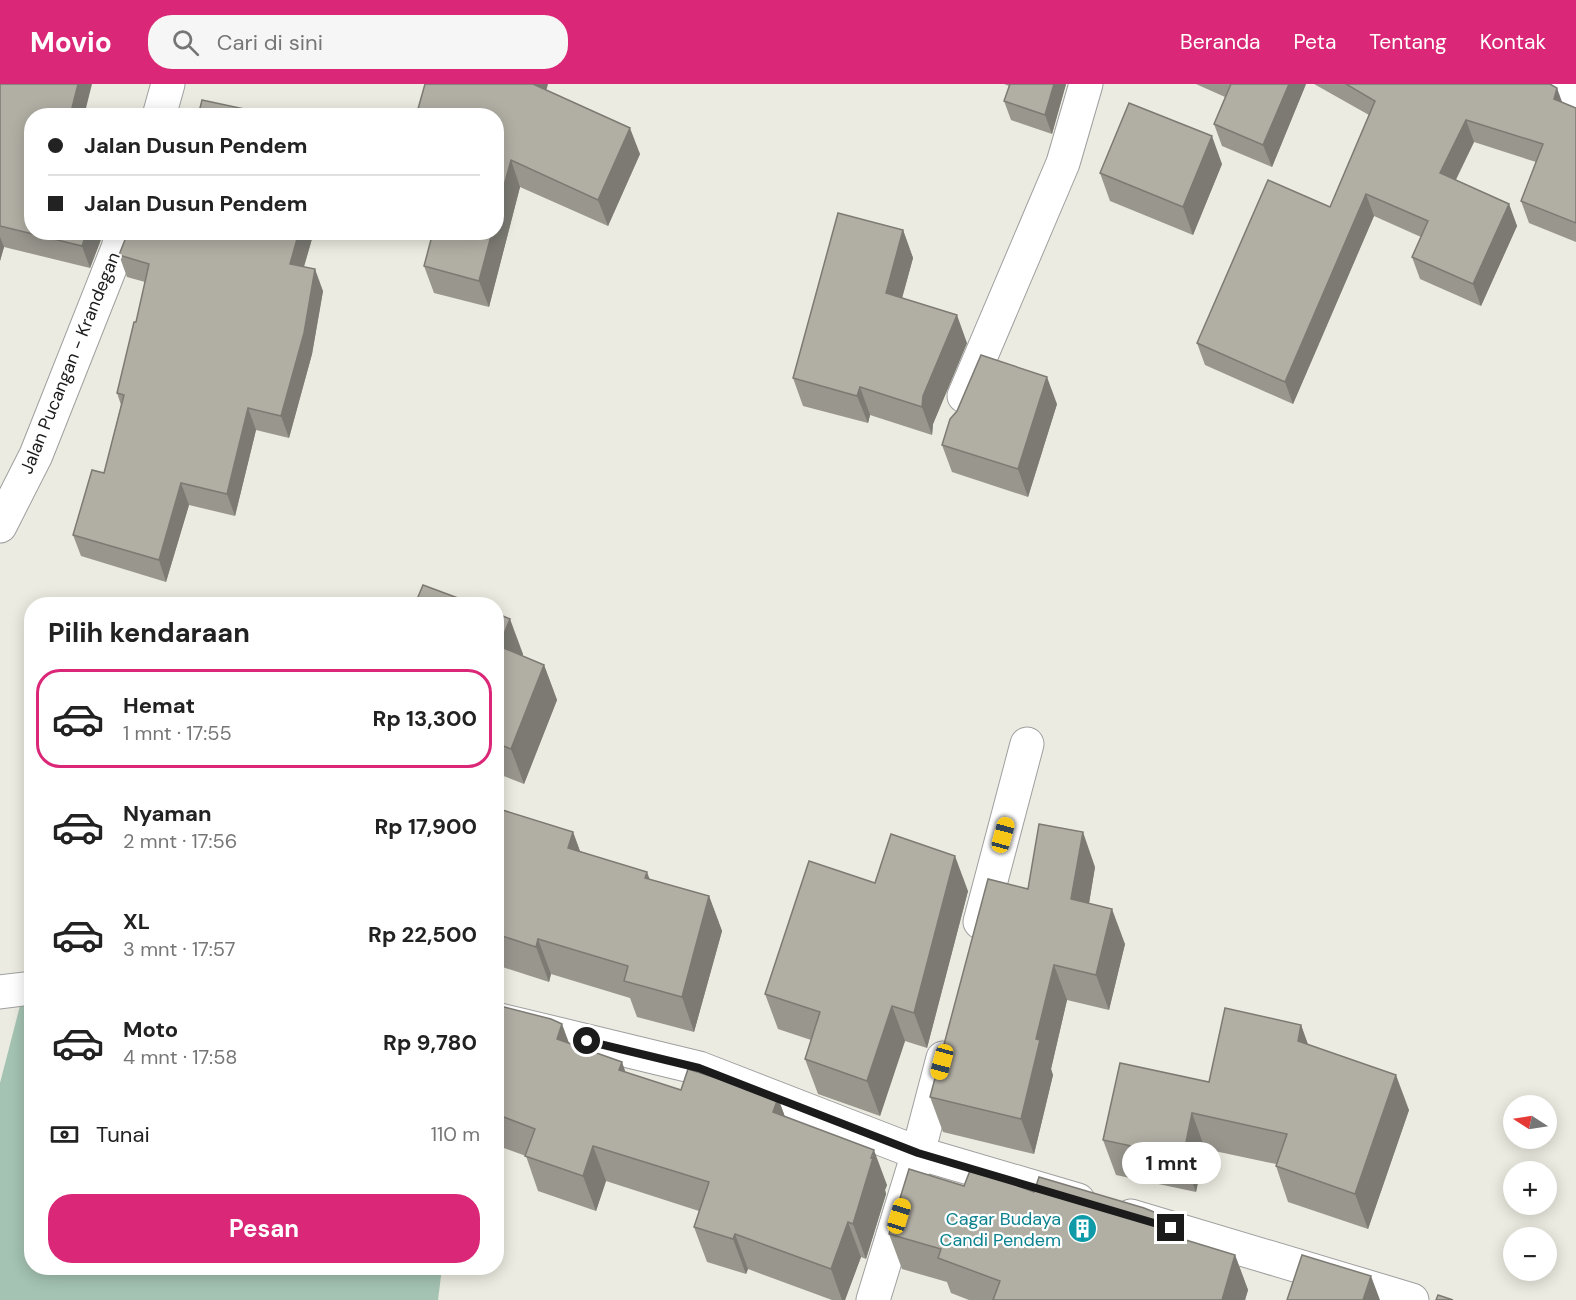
<!DOCTYPE html>
<html lang="id">
<head>
<meta charset="utf-8">
<style>
  body { margin:0; font-family:"DM Sans",sans-serif; background:#f6f6f6; color:#222; height:100vh; display:flex; flex-direction:column; font-size:22px; white-space:nowrap }
  * { box-sizing:border-box; margin:0 }
  p { font-size:20px; color:#767676 }
  .icon { flex:none; width:33px; height:33px; fill:none; stroke:currentColor; stroke-width:2; stroke-linecap:round; stroke-linejoin:round }
  .map { position:relative; flex:1; overflow:hidden }
  .sheet { position:absolute; left:24px; top:513px; width:480px; height:678px; display:flex; flex-direction:column; background:#fff; border-radius:24px; box-shadow:0 3px 15px #0003 }
  .sheet>* { flex:none }
  .guide { position:absolute; left:24px; top:24px; width:480px; height:132px; border-radius:24px; box-shadow:0 3px 15px #0003; display:grid; align-content:center; height:132px; padding:0 24px; background:#fff }
  .needle { width:39px; rotate:282deg }
  .fabs { position:absolute; left:1503px; top:1011px; display:grid; gap:12px }
  .fabs a { display:grid; place-items:center; width:54px; height:54px; border-radius:50%; background:#fff; box-shadow:0 3px 15px #0003; font-size:30px }
  .end { position:absolute; width:27px; height:27px; margin:-14px; border:8px solid #1b1b1b; background:#fff; box-shadow:0 0 0 3px #fff }
  .from { border-radius:50% }
  .bubble { position:absolute; height:42px; border-radius:21px; background:#fff; box-shadow:0 3px 15px #0003; font-size:20px; font-weight:700; line-height:42px; text-align:center }
  .car { position:absolute; width:18px; height:36px; margin:-18px -9px; border-radius:8px; box-shadow:0 0 4px 2px #0007; background:linear-gradient(#f5c518 24%,#345 0 40%,#f5c518 0 76%,#345 0 86%,#f5c518 0) }
  .guide b { display:flex; align-items:center; gap:21px; height:57px; font-size:22px }
  .guide b+b { border-top:2px solid #e0e0e0 }
  .guide i { width:15px; height:15px; background:#222 }
  ul { padding:0; list-style:none }
  li { display:flex; align-items:center; gap:18px; height:99px; margin:0 12px 9px; padding:0 12px; border:3px solid transparent; border-radius:24px }
  li div { flex:1 }
  li b { display:block; font-size:22px }
  li em { font-style:normal; font-weight:700 }
  li.on { border-color:#db2777 }
  li>.icon { width:54px; height:54px; stroke-width:1.5 }
  h2 { padding:0 24px; font-size:27px; line-height:72px }
  .pay { display:flex; align-items:center; gap:15px; height:66px; padding:0 24px; font-size:22px }
  .pay p { margin-inline-start:auto }
  .primary-button { display:flex; gap:12px; margin-top:auto; padding:12px 24px }
  .primary-button a { flex:1; height:69px; border-radius:24px; background:#db2777; color:#fff; font-size:24px; font-weight:700; line-height:69px; text-align:center }
  header { display:flex; align-items:center; gap:36px; box-sizing:border-box; height:84px; padding:0 30px; background:#db2777; color:#fff }
  header strong { font-size:28px }
  nav { display:flex; gap:33px; margin-inline-start:auto; font-size:21px }
  .search { width:420px; height:54px; background:#f6f6f6; display:flex; align-items:center; gap:15px; box-sizing:border-box; padding:0 21px; border-radius:24px; color:#767676; font-size:22px }
  .map>svg:first-child { display:block }
</style>
</head>
<body>
<header>
<strong>Movio</strong>
<div class="search"><svg class="icon" aria-label="search" viewBox="0 0 24 24"><circle cx="10" cy="10" r="6"/><path d="M15 15l6 6"/></svg>Cari di sini</div>
<nav><a>Beranda</a><a>Peta</a><a>Tentang</a><a>Kontak</a></nav>
</header>
<div class="map">
<svg width="1576" height="1216" viewBox="0 0 1576 1216">
  <rect width="100%" height="100%" fill="#ecebe1"/>
  <!-- cemetery -->
  <path fill="#a4c3b2" d="M22,914h10v270h410l-4,32h-438v-217z"/>
  <g fill="none" stroke-linecap="round" stroke-linejoin="round">
    <defs>
      <g id="minor">
        <path d="M1558,0l18,11"/>
        <path d="M159,32l9,-32"/>
        <path d="M964,312l99,-233 23,-79"/>
        <path d="M0,442l36,-71 82,-207 4,-16"/>
        <path d="M980,838l47,-178"/>
        <path d="M0,908l32,-4"/>
        <path d="M496,935l203,49 219,85 160,47"/>
        <path d="M1131,1132l281,84"/>
        <path d="M873,1216l45,-147 25,-95"/>
      </g>
    </defs>
    <!-- minor casing -->
    <use href="#minor" stroke="#9f9f9f" stroke-width="35"/>
    <!-- minor -->
    <use href="#minor" stroke="#fff" stroke-width="33"/>
  </g>
  <!-- wall -->
  <g fill="#98968d">
    <path d="M0,0l32,148h71l-3,10 -10,26 -86,-21 -4,14z"/>
    <path d="M425,0l121,6 94,64 -32,72 -88,-39 -31,120 -55,-14 -10,-27 72,-34z"/>
    <path d="M1004,0h62l-14,50 -41,-14 -7,-19 5,-15z"/>
    <path d="M1196,0h110l-34,83 -50,-21 -8,-22 11,-27z"/>
    <path d="M1314,0h236l12,18 14,6v134l-47,-19 -8,-22 15,-39 -62,-20 -18,38 53,24 8,22 -36,80 -61,-27 -8,-22 9,-20 -47,-21 -81,188 -88,-39 -8,-22 133,-136 39,-92z"/>
    <path d="M1222,80l-29,71 -83,-34 -10,-28z"/>
    <path d="M903,146l10,28 -11,40 65,45 -34,81 -1,11 -62,-20 -2,8 -65,-17 -10,-28z"/>
    <path d="M314,148l-10,35 19,24 -11,63 -23,84 -33,-8 -21,86 -46,-11 -23,77 -85,-26 -8,-21 31,-62 17,-68 -4,-12 19,-71 9,-40 -18,-5 -8,-22z"/>
    <path d="M1057,320l-29,93 -76,-25 -10,-27z"/>
    <path d="M496,529l27,41 -1,2 22,9 13,35 -33,84 -28,-11z"/>
    <path d="M496,724l77,24 7,19 70,29 59,16 13,35 -28,101 -57,-15 -7,-19 -79,-24 -2,8 -53,-17z"/>
    <path d="M1095,783l-6,36 36,41 -16,66 -42,-10 -16,69 2,6 -19,79 -91,-22 -13,-35 98,-208z"/>
    <path d="M875,799l93,8 -41,157 -22,-7 -25,75 -62,-22 -13,-35 6,-19 -33,-11 -13,-35z"/>
    <path d="M496,921l74,39 52,18 3,10 56,18 97,8 7,19 102,68 -2,5 1,4 -20,65 -5,-2 -16,43h-13l-84,-31 -2,5 -39,-12 -13,-35 5,-16 -93,-30 -10,30 -58,-20 -12,-35 -30,-11z"/>
    <path d="M1301,941l7,20 101,65 -41,119 -80,-27 -12,-36v-2l-71,-15 -9,43 -80,-17 -13,-35 106,-58z"/>
    <path d="M964,1102l70,6 135,26 7,19 59,18 13,35 -3,10h-276l-18,-7 -4,-11 -45,-13 -13,-35z"/>
  </g>
  <!-- shaded-wall -->
  <g fill="#7c7a73">
    <path d="M78,0h14l-8,32h-14z"/>
    <path d="M531,0h17l-7,26z"/>
    <path d="M1054,0h12l-14,50 -7,-19z"/>
    <path d="M1289,0h17l-34,83 -9,-22z"/>
    <path d="M1557,4l8,22 -11,-11z"/>
    <path d="M1466,36l8,22 -26,53 -8,-22z"/>
    <path d="M630,44l10,26 -32,72 -10,-26z"/>
    <path d="M1212,52l10,28 -29,71 -10,-28z"/>
    <path d="M511,76l9,27 -31,120 -10,-26 13,-49h4v-17z"/>
    <path d="M1366,110l8,22 -81,188 -8,-22z"/>
    <path d="M1509,120l8,22 -36,80 -8,-22z"/>
    <path d="M903,146l10,28 -17,62 -10,-27z"/>
    <path d="M87,148h16l-3,10 -10,26 -8,-22z"/>
    <path d="M299,148h15l-16,54 -8,-22z"/>
    <path d="M0,153l4,10 -4,14z"/>
    <path d="M315,185l8,22 -11,63 -23,84 -8,-22z"/>
    <path d="M957,231l10,28 -34,81 -1,11 -10,-28 1,-11z"/>
    <path d="M1047,293l10,27 -29,93 -10,-28z"/>
    <path d="M860,303l10,28 -2,8 -11,-27z"/>
    <path d="M248,324l8,22 -21,86 -8,-22z"/>
    <path d="M181,399l8,22 -23,77 -7,-22z"/>
    <path d="M510,535l13,35 -11,27 -13,-35z"/>
    <path d="M544,581l13,35 -33,84 -13,-35z"/>
    <path d="M573,748l13,36 -18,-20z"/>
    <path d="M1083,748l12,35 -11,67 -13,-35z"/>
    <path d="M955,772l13,35 -41,157 -13,-35z"/>
    <path d="M647,788l13,35 -15,-29z"/>
    <path d="M709,812l13,35 -28,101 -12,-35z"/>
    <path d="M1112,825l13,35 -16,66 -13,-35z"/>
    <path d="M538,855l13,35 -2,8 -13,-35z"/>
    <path d="M1054,881l13,35 -16,69 2,6 -19,79 -13,-35 15,-80z"/>
    <path d="M892,922l13,35 -25,75 -13,-35z"/>
    <path d="M562,940l13,35 -18,-20z"/>
    <path d="M1301,941l13,36 -16,-20z"/>
    <path d="M622,978l12,35 -15,-27z"/>
    <path d="M1396,991l13,35 -41,119 -13,-35z"/>
    <path d="M778,1014l13,35 -18,-21z"/>
    <path d="M1192,1029l13,36 -9,43 -13,-35z"/>
    <path d="M593,1062l13,35 -10,30 -13,-35z"/>
    <path d="M874,1066l13,35 -2,5 1,4 -20,65 -13,-35z"/>
    <path d="M1169,1134l13,35 -19,-20z"/>
    <path d="M848,1138l13,35 -16,43h-3l-11,-31z"/>
    <path d="M735,1150l13,35 -2,5 -13,-35z"/>
    <path d="M1235,1171l13,35 -3,10h-23z"/>
    <path d="M1371,1192l9,24h-17z"/>
  </g>
  <!-- building -->
  <g fill="#b1aea4" stroke="#7c7a73" stroke-width="1.5">
    <path d="M0,0h78l-8,32h-38v116h55l-5,14 -82,-20z"/>
    <path d="M425,0h108l97,44 -32,72 -87,-40 -15,55v-99h-80z"/>
    <path d="M1010,0h44l-9,31 -41,-14z"/>
    <path d="M1231,0h58l-26,61 -49,-21z"/>
    <path d="M1346,0h204l7,4 -3,11 22,9v115l-55,-22 22,-57 -77,-24 -26,53 69,31 -36,80 -61,-27 16,-36 -62,-27 -81,188 -88,-39 71,-163 62,27 45,-106z"/>
    <path d="M202,16l75,16h-79z"/>
    <path d="M1129,19l83,33 -29,71 -83,-34z"/>
    <path d="M838,129l65,17 -17,63 71,22 -34,81 -1,11 -62,-20 -3,9 -64,-18z"/>
    <path d="M128,148h171l-9,32 25,5 -11,64 -23,83 -33,-8 -21,86 -46,-11 -22,77 -86,-25 19,-65 12,3 20,-78 -7,-2 17,-71h2l13,-58 -30,-9z"/>
    <path d="M433,148h59l-13,49 -55,-15z"/>
    <path d="M981,271l66,22 -29,92 -76,-24 8,-26 7,-8z"/>
    <path d="M423,501l51,19h-59z"/>
    <path d="M496,529l14,6 -11,27 45,19 -33,84 -15,-6z"/>
    <path d="M496,724l77,24 -5,16 79,24 -2,6 64,18 -27,101 -58,-16 4,-15 -90,-27 -2,8 -40,-13z"/>
    <path d="M1039,740l44,8 -12,67 41,10 -16,66 -42,-10 -18,74 4,1 -19,79 -91,-22 58,-218 40,10z"/>
    <path d="M891,750l64,22 -41,157 -22,-7 -25,75 -62,-22 15,-47 -55,-18 44,-133 66,22z"/>
    <path d="M496,921l55,14 11,5 -5,15 65,23 -3,8 62,20 7,-21 90,29 -5,14 101,38 -3,8h2l-20,66 -5,-2 -17,47 -96,-35 -2,5 -39,-12 15,-45 -116,-36 -10,30 -58,-20 10,-27 -39,-15z"/>
    <path d="M1225,924l76,17 -3,16 98,34 -41,119 -79,-28 11,-32 -95,-21 -9,44 -80,-17 17,-77 89,19z"/>
    <path d="M971,1084l63,24 5,-15 105,31 25,10 -6,15 72,22 -13,45h-229l7,-19 -62,-23 3,-9 -52,-15 20,-65 55,17z"/>
    <path d="M1302,1171l69,21 -8,24h-76z"/>
    <path d="M1438,1211l15,5h-17z"/>
  </g>
  <g fill="none" stroke-linecap="round" stroke-linejoin="round">
    <!-- route -->
    <path stroke="#1b1b1b" stroke-width="8" d="M587,957l112,27 219,85 253,75"/>
  </g>
  <!-- icons -->
  <defs>
    <symbol id="building-disc" viewBox="-11 -11 22 22"><circle r="9.5" fill="#0f9aa8" stroke="#fff"/><path d="M-4-6H4V6H1V3H-1V6H-4ZM-2.5-4.3h1.7v1.8h-1.7ZM.8-4.3h1.7v1.8H.8ZM-2.5-1h1.7V.8h-1.7ZM.8-1h1.7V.8H.8Z" fill="#fff"/></symbol>
  </defs>
  <g fill-rule="evenodd">
    <use href="#building-disc" x="1066" y="1128" width="33" height="33"/>
  </g>
  <g text-anchor="middle" dominant-baseline="central" stroke-width="4.5" stroke-linejoin="round" paint-order="stroke">
    <!-- street labels -->
    <g font-size="18" fill="#1b1b1b" stroke="#fff">
      <text transform="translate(70 279) rotate(-68)">Jalan Pucangan - Krandegan</text>
    </g>
    <!-- culture labels -->
    <g font-size="18" fill="#0d838f" stroke="#fff" text-anchor="end">
      <text x="1061" y="1135">Cagar Budaya<tspan x="1061" dy="21">Candi Pendem</tspan></text>
    </g>
  </g>
</svg>
<div class="fabs">
<a><svg class="needle" viewBox="-14 -14 28 28"><path d="M0-13l5 13h-10z" fill="#e53935"/><path d="M0 13l5-13h-10z" fill="#767676"/></svg></a>
<a>+</a>
<a>−</a>
</div>
<i class="end from" style="left:587px;top:957px"></i>
<i class="end" style="left:1171px;top:1144px"></i>
<div class="bubble" style="left:1122px;top:1058px;width:99px">1 mnt</div>
<i class="car" style="left:1003px;top:751px;rotate:15deg"></i>
<i class="car" style="left:942px;top:978px;rotate:195deg"></i>
<i class="car" style="left:899px;top:1132px;rotate:17deg"></i>
<div class="guide">
<b><i class="from"></i>Jalan Dusun Pendem</b>
<b><i></i>Jalan Dusun Pendem</b>
</div>
<section class="sheet">
<h2>Pilih kendaraan</h2>
<ul>
<li class="on"><svg class="icon" aria-label="car" viewBox="0 0 24 24"><path d="M5 17H2v-5l4-1 3-4h7l3 4 3 1v5h-3M9 17h6M6 11h13"/><circle cx="7" cy="17" r="2"/><circle cx="17" cy="17" r="2"/></svg><div><b>Hemat</b><p>1 mnt · 17:55</p></div><em>Rp 13,300</em></li>
<li><svg class="icon" aria-label="car" viewBox="0 0 24 24"><path d="M5 17H2v-5l4-1 3-4h7l3 4 3 1v5h-3M9 17h6M6 11h13"/><circle cx="7" cy="17" r="2"/><circle cx="17" cy="17" r="2"/></svg><div><b>Nyaman</b><p>2 mnt · 17:56</p></div><em>Rp 17,900</em></li>
<li><svg class="icon" aria-label="car" viewBox="0 0 24 24"><path d="M5 17H2v-5l4-1 3-4h7l3 4 3 1v5h-3M9 17h6M6 11h13"/><circle cx="7" cy="17" r="2"/><circle cx="17" cy="17" r="2"/></svg><div><b>XL</b><p>3 mnt · 17:57</p></div><em>Rp 22,500</em></li>
<li><svg class="icon" aria-label="car" viewBox="0 0 24 24"><path d="M5 17H2v-5l4-1 3-4h7l3 4 3 1v5h-3M9 17h6M6 11h13"/><circle cx="7" cy="17" r="2"/><circle cx="17" cy="17" r="2"/></svg><div><b>Moto</b><p>4 mnt · 17:58</p></div><em>Rp 9,780</em></li>
</ul>
<div class="pay"><svg class="icon" aria-label="cash" viewBox="0 0 24 24"><path d="M3 7h18v10H3z"/><circle cx="12" cy="12" r="2"/></svg>Tunai<p>110 m</p></div>
<div class="primary-button"><a>Pesan</a></div>
</section>
</div>
</body>
</html>
